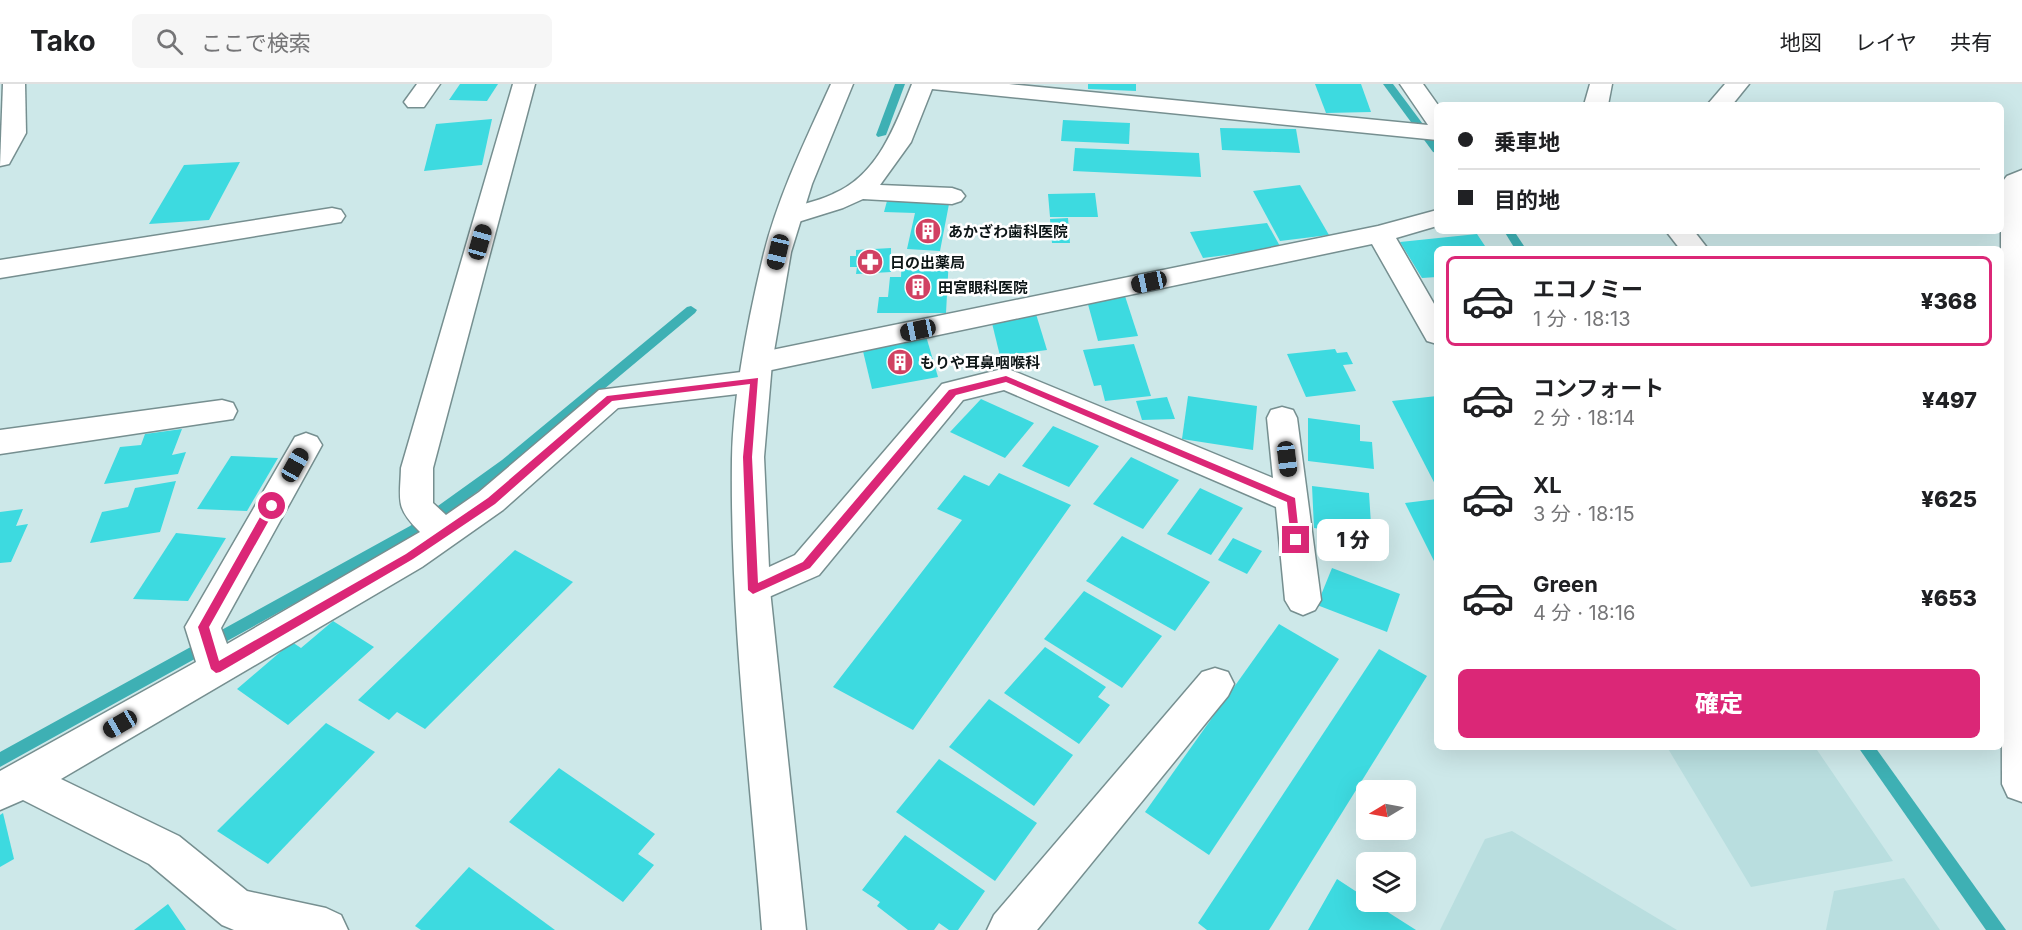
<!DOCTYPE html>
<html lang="ja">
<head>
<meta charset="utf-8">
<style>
  body { margin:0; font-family:Inter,"Noto Sans JP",sans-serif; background:#f6f6f6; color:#202124; height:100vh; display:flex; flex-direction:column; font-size:22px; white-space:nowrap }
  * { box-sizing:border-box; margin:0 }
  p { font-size:20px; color:#757577 }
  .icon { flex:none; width:33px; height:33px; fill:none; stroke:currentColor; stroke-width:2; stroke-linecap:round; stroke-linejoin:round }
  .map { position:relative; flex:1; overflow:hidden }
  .sheet { position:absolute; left:1434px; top:162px; width:570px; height:504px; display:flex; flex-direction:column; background:#fff; border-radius:9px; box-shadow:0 6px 24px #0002 }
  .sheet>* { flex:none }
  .banner { position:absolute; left:1434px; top:18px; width:570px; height:132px; border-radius:9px; box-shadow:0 6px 24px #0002; display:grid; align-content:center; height:132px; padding:0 24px; background:#fff }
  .needle { width:39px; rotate:260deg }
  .buttons { position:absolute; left:1356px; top:696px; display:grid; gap:12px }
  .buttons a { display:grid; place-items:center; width:60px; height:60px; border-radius:9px; background:#fff; box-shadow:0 6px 24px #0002; font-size:30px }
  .end { position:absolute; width:27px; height:27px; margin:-14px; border:8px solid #db2777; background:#fff; box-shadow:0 0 0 3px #fff }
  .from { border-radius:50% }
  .bubble { position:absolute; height:42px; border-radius:9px; background:#fff; box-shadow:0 6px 24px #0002; font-size:20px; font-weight:800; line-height:42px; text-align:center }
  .car { position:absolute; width:18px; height:36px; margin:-18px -9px; border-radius:8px; box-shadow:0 0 4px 2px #0007; background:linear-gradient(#222 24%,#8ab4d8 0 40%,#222 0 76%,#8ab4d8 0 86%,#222 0) }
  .banner b { display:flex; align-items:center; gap:21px; height:57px; font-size:22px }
  .banner b+b { border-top:2px solid #e0e0e0 }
  .banner i { width:15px; height:15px; background:#202124 }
  ul { padding:10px 0 0; list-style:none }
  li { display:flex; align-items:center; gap:18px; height:90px; margin:0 12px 9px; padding:0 12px; border:3px solid transparent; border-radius:9px }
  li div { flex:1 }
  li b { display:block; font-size:22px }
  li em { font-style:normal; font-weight:800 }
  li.selected { border-color:#db2777 }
  li>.icon { width:54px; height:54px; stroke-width:1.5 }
  .button { display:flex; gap:12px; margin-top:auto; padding:12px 24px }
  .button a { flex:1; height:69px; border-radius:9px; background:#db2777; color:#fff; font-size:24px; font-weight:800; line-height:69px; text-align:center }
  header { display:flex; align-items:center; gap:36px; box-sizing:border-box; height:84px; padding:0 30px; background:#fff; border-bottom:2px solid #e0e0e0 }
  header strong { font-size:28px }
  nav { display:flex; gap:33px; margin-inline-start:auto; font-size:21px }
  .search { width:420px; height:54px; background:#f6f6f6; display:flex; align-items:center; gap:15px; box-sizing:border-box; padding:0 21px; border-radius:9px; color:#757577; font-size:22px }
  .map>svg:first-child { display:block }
</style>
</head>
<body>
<header>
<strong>Tako</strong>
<div class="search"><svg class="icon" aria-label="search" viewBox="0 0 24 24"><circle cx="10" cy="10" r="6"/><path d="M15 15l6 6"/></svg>ここで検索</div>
<nav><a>地図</a><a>レイヤ</a><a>共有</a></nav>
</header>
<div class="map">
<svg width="2022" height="846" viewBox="0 0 2022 846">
  <rect width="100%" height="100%" fill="#cde8e9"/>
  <!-- built -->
  <g fill="#b9dedf">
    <path d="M1667,663h148l78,114 -142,26z"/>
    <path d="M1512,747l165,99h-237l45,-91z"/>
    <path d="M1904,794l36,52h-114l8,-39z"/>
  </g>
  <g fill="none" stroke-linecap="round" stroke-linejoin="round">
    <!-- stream -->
    <g fill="#3eb0b4" fill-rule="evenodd">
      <path d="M895,0h10l-19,51 -8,2 -2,-2z"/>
      <path d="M1383,0h10l44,59v10l-4,-1z"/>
      <path d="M1504,147h10l12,18h-11z"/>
      <path d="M691,222l6,4 -2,3 -183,153 -92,68 -420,233v-15l410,-226 92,-66 185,-153z"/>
      <path d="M1858,663h17l131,183h-20z"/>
    </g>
  </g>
  <!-- building -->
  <g fill="#3ddae0">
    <path d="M460,0h38l-11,17 -38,-1z"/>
    <path d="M1088,0h48v7l-48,-2z"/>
    <path d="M1315,0h46l10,28 -45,1z"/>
    <path d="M492,35l-10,46 -58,6 12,-47z"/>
    <path d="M1063,36l67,3 -1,21 -68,-3z"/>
    <path d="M1220,44l76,1 4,24 -78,-3z"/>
    <path d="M1075,64l124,5 2,24 -128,-6z"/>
    <path d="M240,78l-31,58 -60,4 35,-59z"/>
    <path d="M1300,101l29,50 -49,6 -27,-50z"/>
    <path d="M1095,109l3,24h-48l-2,-23z"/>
    <path d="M887,117l62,3 -9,47 -33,-2 8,-36 -31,-1z"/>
    <path d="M1068,134l2,25h-18l-2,-24z"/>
    <path d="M1267,139l14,25 -78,10 -13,-26z"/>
    <path d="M1477,150l10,15h-50v28l-15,1 -22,-36z"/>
    <path d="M891,164v24l-35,2 1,-7h-7v-11h6v-6z"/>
    <path d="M949,173l-3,56h-69l2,-16h9l2,-20h11l1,-19z"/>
    <path d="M1124,209l14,43 -40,5 -12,-44z"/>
    <path d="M1036,230l11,36 -47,6 -9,-37z"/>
    <path d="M926,252l12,41 -66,12 -10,-42z"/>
    <path d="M1134,260l17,52 -46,5 -4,-16 -7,1 -11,-36z"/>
    <path d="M1335,265l2,4 10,-1 6,12 -10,1 13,26 -50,6 -19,-43z"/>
    <path d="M1188,312l69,10 -4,44 -71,-11z"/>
    <path d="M1437,312v92l-45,-87z"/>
    <path d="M1167,313l8,22 -33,1 -6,-19z"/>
    <path d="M981,315l53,24 -29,35 -55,-26z"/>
    <path d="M1308,334l52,7v16l12,1 2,27 -66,-8z"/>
    <path d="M1053,342l46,20 -30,41 -47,-21z"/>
    <path d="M182,345l-10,26 14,-3 -8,22 -74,10 16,-37 21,-2 4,-11z"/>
    <path d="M231,372l47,2 -31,53 -50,-2z"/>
    <path d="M1131,373l48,23 -36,49 -50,-25z"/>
    <path d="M999,389l72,32 -158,225 -80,-43 129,-167 -25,-11 27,-34 25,11z"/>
    <path d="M176,397l-16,51 -70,11 12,-31 26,-5 7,-19z"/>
    <path d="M1312,402l57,7 4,62 -44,-5 -1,-20 -14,-2z"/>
    <path d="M1200,404l43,20 -32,47 -44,-21z"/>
    <path d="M1437,415v68l-32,-64z"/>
    <path d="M23,425l-7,17 12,-2 -17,38 -11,1v-51z"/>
    <path d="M176,449l50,5 -38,63 -55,-2z"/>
    <path d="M1122,452l88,46 -35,49 -89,-50z"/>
    <path d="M1233,454l29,13 -15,23 -29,-14z"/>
    <path d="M515,466l58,32 -148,147 -28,-17 -8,8 -31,-20z"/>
    <path d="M1332,484l68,26 -13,38 -70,-27z"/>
    <path d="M1084,507l78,45 -40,52 -78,-49z"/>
    <path d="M333,537l41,26 -86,78 -51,-36 55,-47 9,6z"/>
    <path d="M1279,540l60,35 -130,196 -64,-43z"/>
    <path d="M1045,563l61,40 -8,10 12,8 -31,39 -75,-51z"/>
    <path d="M1379,565l48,27 -158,254h-62l-9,-7z"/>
    <path d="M989,615l84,56 -39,51 -85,-59z"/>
    <path d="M326,639l49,29 -107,112 -51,-33z"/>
    <path d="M939,675l98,64 -42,58 -99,-69z"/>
    <path d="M559,684l96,66 -17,20 16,11 -31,37 -114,-80z"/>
    <path d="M3,729l11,46 -14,8v-52z"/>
    <path d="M905,751l80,56 -27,39h-9l-10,-7 -5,7h-26l-31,-24 3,-4 -18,-12z"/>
    <path d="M469,783l86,63h-134l-6,-4z"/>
    <path d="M1337,795l29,19v4h6l44,28h-108z"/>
    <path d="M168,820l18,26h-52z"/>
  </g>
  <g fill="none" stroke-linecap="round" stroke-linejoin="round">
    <defs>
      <g id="minor">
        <path d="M3,0h22l1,49 -17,31 -9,2z"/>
        <path d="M417,0h23l-16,23h-16l-4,-5z"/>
        <path d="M513,0h22l-102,384v35l13,12 33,-23 120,-102 150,-19 -7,-8 5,-7 10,-3 621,-127 59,-16v16l-41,12 41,71v35l-10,-3 -55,-97 -610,128 8,9 -4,7 -11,4 -137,16 -115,102 -81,57 -361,212 118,57 68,55 79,17 15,7 7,15h-114l-12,-5 -73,-61 -126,-64 -23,10v-39l196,-109 -11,-35 110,-190 11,-4 11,4 5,8 -101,183 6,16 193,-112c-25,-25 -20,-30 -19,-64z"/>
        <path d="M912,0h97l419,41 -28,-41h23l15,21 -1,35 -505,-51 -21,53 -31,43 72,3 9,3 4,5 -4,5 -9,3 -89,-5 -20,9 -45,14 -9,2 -9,-2 -4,-6 4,-6c18,-5 36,-8 53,-16 45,-19 62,-68 79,-110z"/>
        <path d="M1590,0h22l-4,21h-24z"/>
        <path d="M1725,0h24l-17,21h-25z"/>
        <path d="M2022,86v632l-14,-5 -6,-13 -1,-553 2,-50 4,-5z"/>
        <path d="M332,124l9,2 4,6 -4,6 -341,56v-18z"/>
        <path d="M1666,147h28l14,18h-28z"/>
        <path d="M1006,284l267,110 -6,-60 4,-8 11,-3 11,3 4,8 24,182 -6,10 -12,5 -12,-5 -6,-10 -9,-93 -272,-117 -41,10 -144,175 -66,29 -12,-4 -5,-10 5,-10 54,-25 147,-171z"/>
        <path d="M222,316l11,3 4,8 -4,8 -233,35v-24z"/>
        <path d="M1215,584l13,4 6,12 -6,12 -191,234h-50l7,-15 208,-243z"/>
      </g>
      <path id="tertiary" d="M831,0h22l-41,100 -21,68 -19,111 -8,94 6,133 36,340h-44c-12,-156 -32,-314 -30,-471 1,-64 17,-144 32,-206 15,-59 42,-114 67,-169z"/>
    </defs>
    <!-- minor casing -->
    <use href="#minor" stroke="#768f90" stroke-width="3"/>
    <!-- tertiary casing -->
    <use href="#tertiary" stroke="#768f90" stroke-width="3"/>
    <!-- minor -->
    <use href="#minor" fill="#fff" fill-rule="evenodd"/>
    <!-- tertiary -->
    <use href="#tertiary" fill="#fff" fill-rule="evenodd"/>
  </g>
  <!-- route -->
  <path fill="#db2777" d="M1006,292l289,122 5,45h-7l-2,-3 -4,-38 -281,-120 -50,13 -146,173 -57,26 -5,-4 -5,-133 7,-73 -138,17 -117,103 -82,55 -193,113 -4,1 -5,-4 -13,-42 70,-124 4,-1 5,4 -68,121 10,34 187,-107 82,-56 119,-102 151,-18 -6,79 6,126 45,-21 146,-172z"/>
  <!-- icons -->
  <defs>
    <symbol id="building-disc" viewBox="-11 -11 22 22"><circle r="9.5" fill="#d14162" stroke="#fff"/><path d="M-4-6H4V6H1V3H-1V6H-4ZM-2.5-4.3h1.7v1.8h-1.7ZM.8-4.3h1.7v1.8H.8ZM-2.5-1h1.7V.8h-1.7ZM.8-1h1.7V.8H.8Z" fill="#fff"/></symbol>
    <symbol id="pharmacy-disc" viewBox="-11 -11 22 22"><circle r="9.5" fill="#d14162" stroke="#fff"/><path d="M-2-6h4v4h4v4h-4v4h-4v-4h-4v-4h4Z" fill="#fff"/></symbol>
  </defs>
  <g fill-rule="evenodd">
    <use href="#building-disc" x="913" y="132" width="30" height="30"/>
    <use href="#pharmacy-disc" x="855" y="163" width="30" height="30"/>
    <use href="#building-disc" x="903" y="188" width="30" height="30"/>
    <use href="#building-disc" x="885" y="263" width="30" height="30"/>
  </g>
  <g text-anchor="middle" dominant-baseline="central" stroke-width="5" stroke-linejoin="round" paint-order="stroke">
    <!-- poi labels -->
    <g font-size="15" font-weight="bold" fill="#0d1617" stroke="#fff" text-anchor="start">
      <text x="948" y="147">あかざわ歯科医院</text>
      <text x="890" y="178">日の出薬局</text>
      <text x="938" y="203">田宮眼科医院</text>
      <text x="920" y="278">もりや耳鼻咽喉科</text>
    </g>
  </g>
</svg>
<div class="buttons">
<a><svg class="needle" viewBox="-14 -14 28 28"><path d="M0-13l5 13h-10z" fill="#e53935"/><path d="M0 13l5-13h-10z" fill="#757577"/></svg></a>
<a><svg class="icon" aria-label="layers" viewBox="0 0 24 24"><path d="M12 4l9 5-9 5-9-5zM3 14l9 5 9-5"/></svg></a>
</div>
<i class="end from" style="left:272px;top:422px"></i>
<i class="end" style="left:1296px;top:456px"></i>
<div class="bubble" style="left:1317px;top:435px;width:72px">1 分</div>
<i class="car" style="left:480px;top:158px;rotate:16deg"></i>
<i class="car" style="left:778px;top:168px;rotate:193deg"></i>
<i class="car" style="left:1149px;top:198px;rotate:258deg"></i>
<i class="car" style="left:918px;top:246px;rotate:258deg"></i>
<i class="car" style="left:1287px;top:375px;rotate:173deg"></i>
<i class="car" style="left:295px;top:381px;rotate:29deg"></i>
<i class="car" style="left:120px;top:640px;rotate:240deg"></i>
<div class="banner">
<b><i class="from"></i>乗車地</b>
<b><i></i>目的地</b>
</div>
<section class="sheet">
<ul>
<li class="selected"><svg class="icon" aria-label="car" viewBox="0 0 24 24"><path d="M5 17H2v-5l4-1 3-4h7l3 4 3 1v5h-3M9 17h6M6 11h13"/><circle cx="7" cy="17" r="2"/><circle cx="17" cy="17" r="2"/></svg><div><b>エコノミー</b><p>1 分 · 18:13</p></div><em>¥368</em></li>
<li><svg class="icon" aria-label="car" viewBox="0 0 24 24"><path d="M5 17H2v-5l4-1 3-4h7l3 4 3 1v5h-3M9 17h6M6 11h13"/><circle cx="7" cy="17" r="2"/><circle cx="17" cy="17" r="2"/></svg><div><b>コンフォート</b><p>2 分 · 18:14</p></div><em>¥497</em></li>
<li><svg class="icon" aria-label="car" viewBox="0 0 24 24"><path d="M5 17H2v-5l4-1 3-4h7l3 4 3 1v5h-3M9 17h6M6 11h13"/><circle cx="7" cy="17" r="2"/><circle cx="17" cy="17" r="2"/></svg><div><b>XL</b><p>3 分 · 18:15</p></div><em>¥625</em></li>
<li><svg class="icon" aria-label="car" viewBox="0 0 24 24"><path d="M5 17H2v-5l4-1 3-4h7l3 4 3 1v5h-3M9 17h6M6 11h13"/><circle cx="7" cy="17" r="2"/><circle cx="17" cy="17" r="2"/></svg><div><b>Green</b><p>4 分 · 18:16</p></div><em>¥653</em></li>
</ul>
<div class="button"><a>確定</a></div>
</section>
</div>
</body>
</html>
